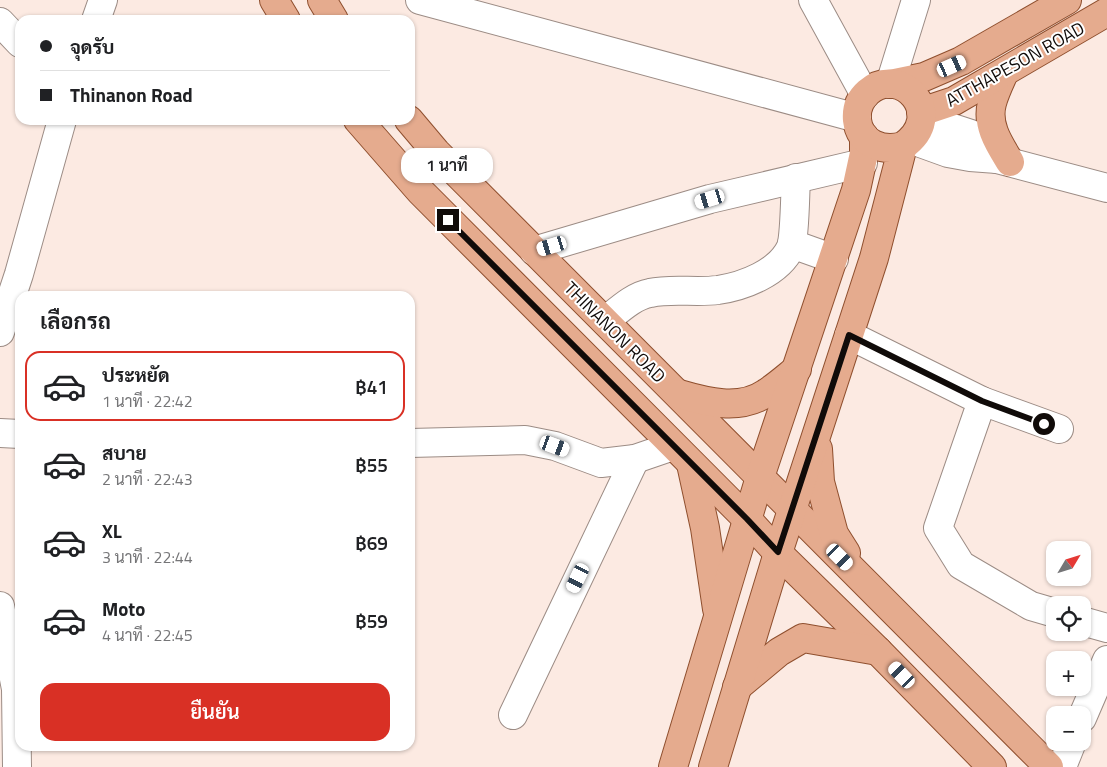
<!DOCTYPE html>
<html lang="th">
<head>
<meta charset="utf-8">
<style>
  body { margin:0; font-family:"Titillium Web",Sarabun,sans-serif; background:#f6f6f6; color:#202124; height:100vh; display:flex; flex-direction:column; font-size:19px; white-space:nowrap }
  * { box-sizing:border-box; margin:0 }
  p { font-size:16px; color:#757577 }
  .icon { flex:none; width:28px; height:28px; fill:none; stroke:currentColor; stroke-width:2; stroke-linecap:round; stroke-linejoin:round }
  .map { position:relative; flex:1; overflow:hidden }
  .drawer { position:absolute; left:15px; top:291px; width:400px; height:460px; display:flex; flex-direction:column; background:#fff; border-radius:15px; box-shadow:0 1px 4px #0004 }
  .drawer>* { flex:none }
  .top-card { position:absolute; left:15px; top:15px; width:400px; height:110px; border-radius:15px; box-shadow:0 1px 4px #0004; display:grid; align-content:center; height:110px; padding:0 25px; background:#fff }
  .needle { width:32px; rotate:52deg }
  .fabs { position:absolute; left:1046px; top:541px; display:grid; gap:10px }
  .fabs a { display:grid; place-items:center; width:45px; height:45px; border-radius:10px; background:#fff; box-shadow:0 1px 4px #0004; font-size:25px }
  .end { position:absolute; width:22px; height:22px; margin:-11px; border:6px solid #100b09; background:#fff; box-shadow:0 0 0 2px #fff }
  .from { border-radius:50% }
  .bubble { position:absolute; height:35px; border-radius:15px; background:#fff; box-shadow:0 1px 4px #0004; font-size:16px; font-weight:600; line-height:35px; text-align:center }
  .car { position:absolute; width:15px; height:30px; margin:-15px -8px; border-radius:6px; box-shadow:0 0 4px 1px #0007; background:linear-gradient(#fff 24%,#345 0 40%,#fff 0 76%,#345 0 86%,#fff 0) }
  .top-card b { display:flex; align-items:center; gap:18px; height:48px; font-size:19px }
  .top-card b+b { border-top:1px solid #e0e0e0 }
  .top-card i { width:12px; height:12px; background:#202124 }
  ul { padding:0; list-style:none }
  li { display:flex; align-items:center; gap:15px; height:70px; margin:0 10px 8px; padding:0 15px; border:2px solid transparent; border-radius:15px }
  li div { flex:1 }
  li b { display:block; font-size:19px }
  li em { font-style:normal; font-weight:600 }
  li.on { border-color:#d93025 }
  li>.icon { width:45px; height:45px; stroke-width:1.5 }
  h2 { padding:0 25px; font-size:22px; line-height:60px }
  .action { display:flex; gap:10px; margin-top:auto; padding:10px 25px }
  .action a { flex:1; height:58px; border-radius:15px; background:#d93025; color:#fff; font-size:20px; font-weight:600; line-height:58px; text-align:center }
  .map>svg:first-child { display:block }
</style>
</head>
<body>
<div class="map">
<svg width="1107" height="767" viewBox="0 0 1107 767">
  <rect width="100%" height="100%" fill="#fceae2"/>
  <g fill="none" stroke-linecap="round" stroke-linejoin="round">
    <defs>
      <g id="minor">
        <path d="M420,0l437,118"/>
        <path d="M813,0l52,95"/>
        <path d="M96,20l7,-20"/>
        <path d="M0,22l20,21"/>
        <path d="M890,84l26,-84"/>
        <path d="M922,118l49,16 26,25"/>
        <path d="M912,140l36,13 22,4 27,2 110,29"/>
        <path d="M792,244l42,15"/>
        <path d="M534,251l176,-52 153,-36"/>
        <path d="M605,321c13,-10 28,-25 45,-28 22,-5 45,0 68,-3 26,-4 61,-17 73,-43 4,-12 4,-54 5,-69"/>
        <path d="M0,332l19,-58 43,-154"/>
        <path d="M849,335l133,66 -44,127 23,37 70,41 24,7"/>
        <path d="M982,401l77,28"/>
        <path d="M0,433l20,1"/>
        <path d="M410,443l115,-3 30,6 46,17 34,-4 38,-13"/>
        <path d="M0,606l16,83 1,78"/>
        <path d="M1082,621l25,7"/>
        <path d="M513,715l122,-256"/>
        <path d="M1082,718l25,-58"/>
        <path d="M1062,767l10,-25"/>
      </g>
      <g id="major">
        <path d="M274,0l12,20"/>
        <path d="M322,0l12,20"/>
        <path d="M1004,73c-4,9 -9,19 -12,30 -6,22 7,41 18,59"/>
        <path d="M890,84l34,-7 37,-16 106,-61"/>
        <path d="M921,112l33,-11 153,-89"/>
        <path d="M358,120l62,71 327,328 31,34 100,98 114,116"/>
        <path d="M409,120l27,32 613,615"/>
        <path d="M679,394c27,8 61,17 87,-1 11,-7 21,-16 31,-24"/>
        <path d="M818,449l2,33 14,52 12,19"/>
        <path d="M691,464l14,64 12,81"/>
        <path d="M737,687l42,-35 24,-14 75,13"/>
        <path d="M673,767l87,-290 96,-287 8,-37v-17"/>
        <path d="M713,767l65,-214 96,-295 29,-112c45,-31 -2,-83 -35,-54 -8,7 -12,17 -11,28 3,24 26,32 46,26"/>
      </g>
    </defs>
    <!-- minor casing -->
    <use href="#minor" stroke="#9c8c85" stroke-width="30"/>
    <!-- major casing -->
    <use href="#major" stroke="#8f4f2e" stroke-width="30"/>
    <!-- minor -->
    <use href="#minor" stroke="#fff" stroke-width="28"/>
    <!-- major -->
    <use href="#major" stroke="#e5ab8e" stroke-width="28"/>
  </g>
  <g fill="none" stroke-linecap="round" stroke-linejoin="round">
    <!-- route -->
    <path stroke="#100b09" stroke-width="6" d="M448,220l299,299 31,33 71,-217 133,66 62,23"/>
  </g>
  <g text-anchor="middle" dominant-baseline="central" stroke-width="4" stroke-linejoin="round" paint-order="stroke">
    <!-- street labels -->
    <g font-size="18" fill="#100b09" stroke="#fff">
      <text transform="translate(1015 64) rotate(-29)">ATTHAPESON ROAD</text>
      <text transform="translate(615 332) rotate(45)">THINANON ROAD</text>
    </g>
  </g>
</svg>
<div class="fabs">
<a><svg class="needle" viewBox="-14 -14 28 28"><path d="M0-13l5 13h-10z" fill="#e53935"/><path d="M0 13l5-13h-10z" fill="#757577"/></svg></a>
<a><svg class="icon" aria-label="locate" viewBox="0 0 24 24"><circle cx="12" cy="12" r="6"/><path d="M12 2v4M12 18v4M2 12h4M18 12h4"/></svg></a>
<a>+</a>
<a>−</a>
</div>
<i class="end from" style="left:1044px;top:424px"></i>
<i class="end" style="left:448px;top:220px"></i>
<div class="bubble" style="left:401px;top:148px;width:92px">1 นาที</div>
<i class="car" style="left:952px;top:66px;rotate:66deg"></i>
<i class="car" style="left:710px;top:199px;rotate:253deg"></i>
<i class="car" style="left:552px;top:246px;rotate:253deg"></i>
<i class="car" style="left:555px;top:446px;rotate:110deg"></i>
<i class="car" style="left:840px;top:557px;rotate:135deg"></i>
<i class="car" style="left:578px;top:578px;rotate:206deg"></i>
<i class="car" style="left:902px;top:675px;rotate:316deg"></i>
<div class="top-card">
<b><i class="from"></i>จุดรับ</b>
<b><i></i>Thinanon Road</b>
</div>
<section class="drawer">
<h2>เลือกรถ</h2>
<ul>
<li class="on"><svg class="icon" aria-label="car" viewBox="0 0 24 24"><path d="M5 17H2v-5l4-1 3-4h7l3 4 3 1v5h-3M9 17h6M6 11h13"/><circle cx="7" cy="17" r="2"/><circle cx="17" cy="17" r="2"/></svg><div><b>ประหยัด</b><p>1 นาที · 22:42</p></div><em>฿41</em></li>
<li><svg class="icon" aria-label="car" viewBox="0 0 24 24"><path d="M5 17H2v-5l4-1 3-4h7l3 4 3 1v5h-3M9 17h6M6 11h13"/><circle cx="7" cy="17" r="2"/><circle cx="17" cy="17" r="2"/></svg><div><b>สบาย</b><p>2 นาที · 22:43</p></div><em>฿55</em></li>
<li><svg class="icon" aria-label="car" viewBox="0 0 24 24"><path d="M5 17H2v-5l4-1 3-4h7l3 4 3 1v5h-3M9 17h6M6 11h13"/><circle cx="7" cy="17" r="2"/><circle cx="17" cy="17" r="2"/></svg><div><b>XL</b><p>3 นาที · 22:44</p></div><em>฿69</em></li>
<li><svg class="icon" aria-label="car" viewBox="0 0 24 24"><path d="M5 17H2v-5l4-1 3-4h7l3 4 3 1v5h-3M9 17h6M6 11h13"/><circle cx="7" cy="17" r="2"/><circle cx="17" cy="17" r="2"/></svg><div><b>Moto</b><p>4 นาที · 22:45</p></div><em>฿59</em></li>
</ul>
<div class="action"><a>ยืนยัน</a></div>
</section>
</div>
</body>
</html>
